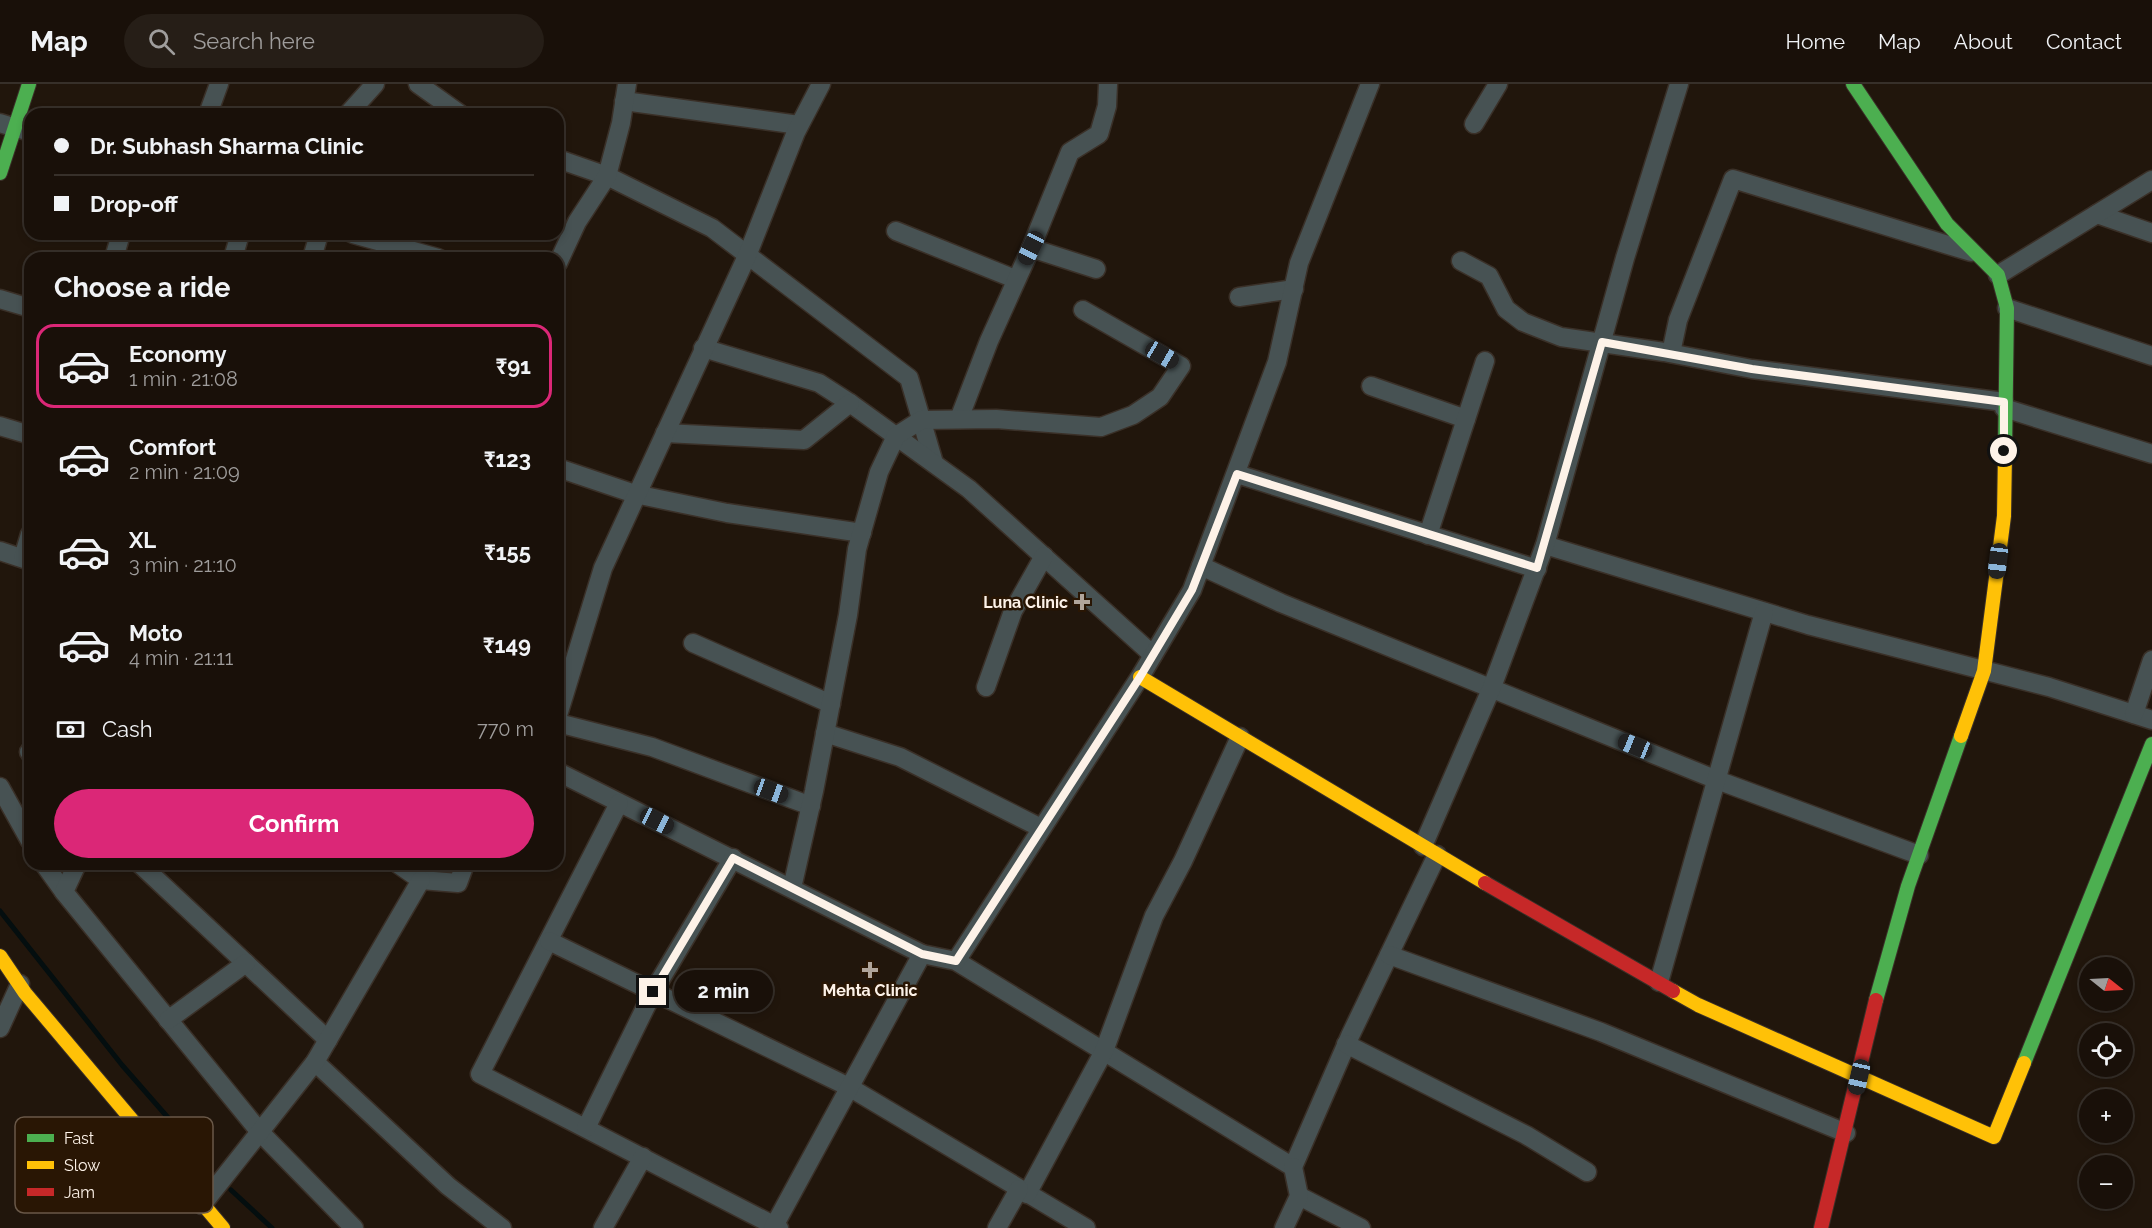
<!DOCTYPE html>
<html lang="en">
<head>
<meta charset="utf-8">
<style>
  body { margin:0; font-family:Raleway,sans-serif; background:#261e17; color:#f1f3f6; height:100vh; display:flex; flex-direction:column; font-size:22px; white-space:nowrap }
  * { box-sizing:border-box; margin:0 }
  p { font-size:20px; color:#9f9d9c }
  .icon { flex:none; width:33px; height:33px; fill:none; stroke:currentColor; stroke-width:2; stroke-linecap:round; stroke-linejoin:round }
  .map { position:relative; flex:1; overflow:hidden }
  .details { position:absolute; left:24px; top:168px; width:540px; height:618px; display:flex; flex-direction:column; background:#191009; border-radius:18px; box-shadow:0 3px 9px #0003,0 0 0 2px #37302a }
  .details>* { flex:none }
  .guide { position:absolute; left:24px; top:24px; width:540px; height:132px; border-radius:18px; box-shadow:0 3px 9px #0003,0 0 0 2px #37302a; display:grid; align-content:center; height:132px; padding:0 30px; background:#191009 }
  .needle { width:39px; rotate:108deg }
  .buttons { position:absolute; left:2079px; top:873px; display:grid; gap:12px }
  .buttons a { display:grid; place-items:center; width:54px; height:54px; border-radius:50%; background:#191009; box-shadow:0 3px 9px #0003,0 0 0 2px #37302a; font-size:30px }
  .end { position:absolute; width:27px; height:27px; margin:-14px; border:8px solid #fdf2e8; background:#111; box-shadow:0 0 0 3px #111 }
  .from { border-radius:50% }
  .bubble { position:absolute; height:42px; border-radius:21px; background:#191009; box-shadow:0 3px 9px #0003,0 0 0 2px #37302a; font-size:20px; font-weight:700; line-height:42px; text-align:center }
  .car { position:absolute; width:18px; height:36px; margin:-18px -9px; border-radius:8px; box-shadow:0 0 4px 2px #0007; background:linear-gradient(#222 24%,#8ab4d8 0 40%,#222 0 76%,#8ab4d8 0 86%,#222 0) }
  .guide b { display:flex; align-items:center; gap:21px; height:57px; font-size:22px }
  .guide b+b { border-top:2px solid #37302a }
  .guide i { width:15px; height:15px; background:#f1f3f6 }
  ul { padding:0; list-style:none }
  li { display:flex; align-items:center; gap:18px; height:84px; margin:0 12px 9px; padding:0 18px; border:3px solid transparent; border-radius:18px }
  li div { flex:1 }
  li b { display:block; font-size:22px }
  li em { font-style:normal; font-weight:700 }
  li.current { border-color:#db2777 }
  li>.icon { width:54px; height:54px; stroke-width:1.5 }
  h2 { padding:0 30px; font-size:27px; line-height:72px }
  .pay { display:flex; align-items:center; gap:15px; height:66px; padding:0 30px; font-size:22px }
  .pay p { margin-inline-start:auto }
  .cta { display:flex; gap:12px; margin-top:auto; padding:12px 30px }
  .cta a { flex:1; height:69px; border-radius:36px; background:#db2777; color:#fff; font-size:24px; font-weight:700; line-height:69px; text-align:center }
  header { display:flex; align-items:center; gap:36px; box-sizing:border-box; height:84px; padding:0 30px; background:#191009; border-bottom:2px solid #37302a }
  header strong { font-size:28px }
  nav { display:flex; gap:33px; margin-inline-start:auto; font-size:21px }
  .search { width:420px; height:54px; background:#261e17; display:flex; align-items:center; gap:15px; box-sizing:border-box; padding:0 21px; border-radius:33px; color:#9f9d9c; font-size:22px }
  .map>svg:first-child { display:block }
</style>
</head>
<body>
<header>
<strong>Map</strong>
<div class="search"><svg class="icon" aria-label="search" viewBox="0 0 24 24"><circle cx="10" cy="10" r="6"/><path d="M15 15l6 6"/></svg>Search here</div>
<nav><a>Home</a><a>Map</a><a>About</a><a>Contact</a></nav>
</header>
<div class="map">
<svg width="2152" height="1144" viewBox="0 0 2152 1144">
  <rect width="100%" height="100%" fill="#21160c"/>
  <g fill="none" stroke-linecap="round" stroke-linejoin="round">
    <!-- stream -->
    <g stroke="#040e0f" stroke-width="5">
      <path d="M0,827l122,154 83,95"/>
      <path d="M231,1106l41,38"/>
    </g>
    <defs>
      <g id="street">
        <path d="M418,0l42,30"/>
        <path d="M624,17l175,24"/>
        <path d="M208,30l11,-30"/>
        <path d="M348,30l27,-30"/>
        <path d="M0,39l30,9"/>
        <path d="M1474,40l24,-40"/>
        <path d="M558,75l49,17 105,52 197,150 25,85"/>
        <path d="M2097,130l55,19"/>
        <path d="M896,147l119,48"/>
        <path d="M353,150l85,24"/>
        <path d="M1031,164l39,-96 29,-18 8,-28 1,-22"/>
        <path d="M114,174l7,-24"/>
        <path d="M233,174l7,-24"/>
        <path d="M312,174l7,-24"/>
        <path d="M1461,177l28,15 17,33 17,13 38,15 103,15 88,17 252,33"/>
        <path d="M558,179l19,-41 30,-46 14,-53 6,-39"/>
        <path d="M1998,191l154,-95"/>
        <path d="M1239,213l55,-8"/>
        <path d="M0,215l30,9"/>
        <path d="M2007,224l145,48"/>
        <path d="M703,264l116,35 31,20 119,86 184,166"/>
        <path d="M1671,269l7,-33 55,-141 238,73"/>
        <path d="M1371,302l95,33"/>
        <path d="M2004,324l148,46"/>
        <path d="M959,335l30,-78 42,-93 65,21"/>
        <path d="M0,342l30,9"/>
        <path d="M665,349l139,7 46,-37"/>
        <path d="M558,384l77,26 92,19 135,20"/>
        <path d="M1237,390l300,95"/>
        <path d="M1428,451l57,-174"/>
        <path d="M1545,461l263,80 241,62 103,33"/>
        <path d="M0,467l30,10"/>
        <path d="M23,474l7,-24"/>
        <path d="M1201,482l80,37 436,177 202,75"/>
        <path d="M693,559l138,61"/>
        <path d="M986,603l27,-76 31,-55"/>
        <path d="M2134,630l18,-54"/>
        <path d="M558,631l45,-147 144,-312 49,-124 25,-48"/>
        <path d="M558,639l94,24 159,59"/>
        <path d="M825,649l75,24 141,71"/>
        <path d="M29,668l1,-1"/>
        <path d="M558,688l364,182 34,7 337,206 57,-131 87,-181"/>
        <path d="M0,703l30,54"/>
        <path d="M619,719l-139,271 299,154"/>
        <path d="M1423,762l69,-159 53,-142 80,-287 54,-174"/>
        <path d="M44,780l20,28"/>
        <path d="M77,780l-13,28 196,240 94,96"/>
        <path d="M140,780l188,176"/>
        <path d="M398,780l23,16 37,3 7,-19"/>
        <path d="M792,804l22,-97 34,-176 9,-66 22,-77 17,-36 25,-16 75,-1 105,8 32,-12 27,-18 21,-31 -98,-56"/>
        <path d="M549,857l300,146 237,141"/>
        <path d="M1389,871l212,77 245,101"/>
        <path d="M956,877l184,-284 52,-87 85,-228 22,-99 71,-179"/>
        <path d="M1659,898l105,-370"/>
        <path d="M168,936l78,-57"/>
        <path d="M0,944l20,-44"/>
        <path d="M1346,960l180,91 61,37"/>
        <path d="M315,978l133,124 54,42"/>
        <path d="M586,1044l67,-136 80,-134"/>
        <path d="M1027,1110l77,-143 50,-135 29,-55 57,-124"/>
        <path d="M1299,1112l62,32"/>
        <path d="M202,1121l113,-143 106,-182"/>
        <path d="M603,1144l40,-71"/>
        <path d="M773,1144l149,-274"/>
        <path d="M997,1144l22,-39"/>
        <path d="M1284,1144l15,-32 -6,-29"/>
      </g>
      <g id="fast">
        <path d="M1853,0l94,140 51,51 9,33 -2,145"/>
        <path d="M0,89l29,-89"/>
        <path d="M1876,916l32,-114 53,-150"/>
        <path d="M2024,979l128,-319"/>
      </g>
      <g id="slow">
        <path d="M1140,593l345,206"/>
        <path d="M1961,652l23,-65 20,-155 1,-63"/>
        <path d="M0,872l25,37 198,235"/>
        <path d="M1673,907l25,14 296,132 30,-74"/>
      </g>
      <g id="jam">
        <path d="M1485,799l188,108"/>
        <path d="M1821,1144l55,-228"/>
      </g>
    </defs>
    <!-- street casing -->
    <use href="#street" stroke="#3a3028" stroke-width="21"/>
    <!-- fast casing -->
    <use href="#fast" stroke="#3a3028" stroke-width="16"/>
    <!-- slow casing -->
    <use href="#slow" stroke="#3a3028" stroke-width="16"/>
    <!-- jam casing -->
    <use href="#jam" stroke="#3a3028" stroke-width="16"/>
    <!-- street -->
    <use href="#street" stroke="#475253" stroke-width="18"/>
    <!-- fast -->
    <use href="#fast" stroke="#4caf50" stroke-width="14"/>
    <!-- slow -->
    <use href="#slow" stroke="#ffc107" stroke-width="14"/>
    <!-- jam -->
    <use href="#jam" stroke="#c62828" stroke-width="14"/>
  </g>
  <g fill="none" stroke-linecap="round" stroke-linejoin="round">
    <!-- route -->
    <path stroke="#fdf2e8" stroke-width="8" d="M653,908l80,-134 189,96 34,7 184,-284 52,-87 45,-116 300,94 65,-226 150,27 252,33v49"/>
  </g>
  <!-- markers -->
  <g fill="#b0a59b" stroke="#291604" stroke-width="2">
    <path d="M1079 509h6v6h6v6h-6v6h-6v-6h-6v-6h6z"/>
    <path d="M867 877h6v6h6v6h-6v6h-6v-6h-6v-6h6z"/>
  </g>
  <g text-anchor="middle" dominant-baseline="central" stroke-width="5" stroke-linejoin="round" paint-order="stroke">
    <!-- poi labels -->
    <g font-size="16" font-weight="bold" fill="#fdf2e8" stroke="#291604" text-anchor="end">
      <text x="1068" y="518">Luna Clinic</text>
      <text x="870" y="906" text-anchor="middle">Mehta Clinic</text>
    </g>
  </g>
  <!-- legend -->
  <rect x="15" y="1033" width="198" height="96" rx="9" fill="#291604" stroke="#695848" stroke-width="1.5"/>
  <rect x="27" y="1050" width="27" height="8" fill="#4caf50"/>
  <rect x="27" y="1077" width="27" height="8" fill="#ffc107"/>
  <rect x="27" y="1104" width="27" height="8" fill="#c62828"/>
  <g font-size="16" fill="#fdf2e8">
    <text x="64" y="1060">Fast</text>
    <text x="64" y="1087">Slow</text>
    <text x="64" y="1114">Jam</text>
  </g>
</svg>
<div class="buttons">
<a><svg class="needle" viewBox="-14 -14 28 28"><path d="M0-13l5 13h-10z" fill="#e53935"/><path d="M0 13l5-13h-10z" fill="#9f9d9c"/></svg></a>
<a><svg class="icon" aria-label="locate" viewBox="0 0 24 24"><circle cx="12" cy="12" r="6"/><path d="M12 2v4M12 18v4M2 12h4M18 12h4"/></svg></a>
<a>+</a>
<a>−</a>
</div>
<i class="end from" style="left:2004px;top:367px"></i>
<i class="end" style="left:653px;top:908px"></i>
<div class="bubble" style="left:674px;top:886px;width:99px">2 min</div>
<i class="car" style="left:1031px;top:164px;rotate:206deg"></i>
<i class="car" style="left:1162px;top:271px;rotate:120deg"></i>
<i class="car" style="left:1998px;top:477px;rotate:187deg"></i>
<i class="car" style="left:1635px;top:662px;rotate:292deg"></i>
<i class="car" style="left:771px;top:707px;rotate:110deg"></i>
<i class="car" style="left:657px;top:737px;rotate:117deg"></i>
<i class="car" style="left:1859px;top:993px;rotate:193deg"></i>
<div class="guide">
<b><i class="from"></i>Dr. Subhash Sharma Clinic</b>
<b><i></i>Drop-off</b>
</div>
<section class="details">
<h2>Choose a ride</h2>
<ul>
<li class="current"><svg class="icon" aria-label="car" viewBox="0 0 24 24"><path d="M5 17H2v-5l4-1 3-4h7l3 4 3 1v5h-3M9 17h6M6 11h13"/><circle cx="7" cy="17" r="2"/><circle cx="17" cy="17" r="2"/></svg><div><b>Economy</b><p>1 min · 21:08</p></div><em>₹91</em></li>
<li><svg class="icon" aria-label="car" viewBox="0 0 24 24"><path d="M5 17H2v-5l4-1 3-4h7l3 4 3 1v5h-3M9 17h6M6 11h13"/><circle cx="7" cy="17" r="2"/><circle cx="17" cy="17" r="2"/></svg><div><b>Comfort</b><p>2 min · 21:09</p></div><em>₹123</em></li>
<li><svg class="icon" aria-label="car" viewBox="0 0 24 24"><path d="M5 17H2v-5l4-1 3-4h7l3 4 3 1v5h-3M9 17h6M6 11h13"/><circle cx="7" cy="17" r="2"/><circle cx="17" cy="17" r="2"/></svg><div><b>XL</b><p>3 min · 21:10</p></div><em>₹155</em></li>
<li><svg class="icon" aria-label="car" viewBox="0 0 24 24"><path d="M5 17H2v-5l4-1 3-4h7l3 4 3 1v5h-3M9 17h6M6 11h13"/><circle cx="7" cy="17" r="2"/><circle cx="17" cy="17" r="2"/></svg><div><b>Moto</b><p>4 min · 21:11</p></div><em>₹149</em></li>
</ul>
<div class="pay"><svg class="icon" aria-label="cash" viewBox="0 0 24 24"><path d="M3 7h18v10H3z"/><circle cx="12" cy="12" r="2"/></svg>Cash<p>770 m</p></div>
<div class="cta"><a>Confirm</a></div>
</section>
</div>
</body>
</html>
